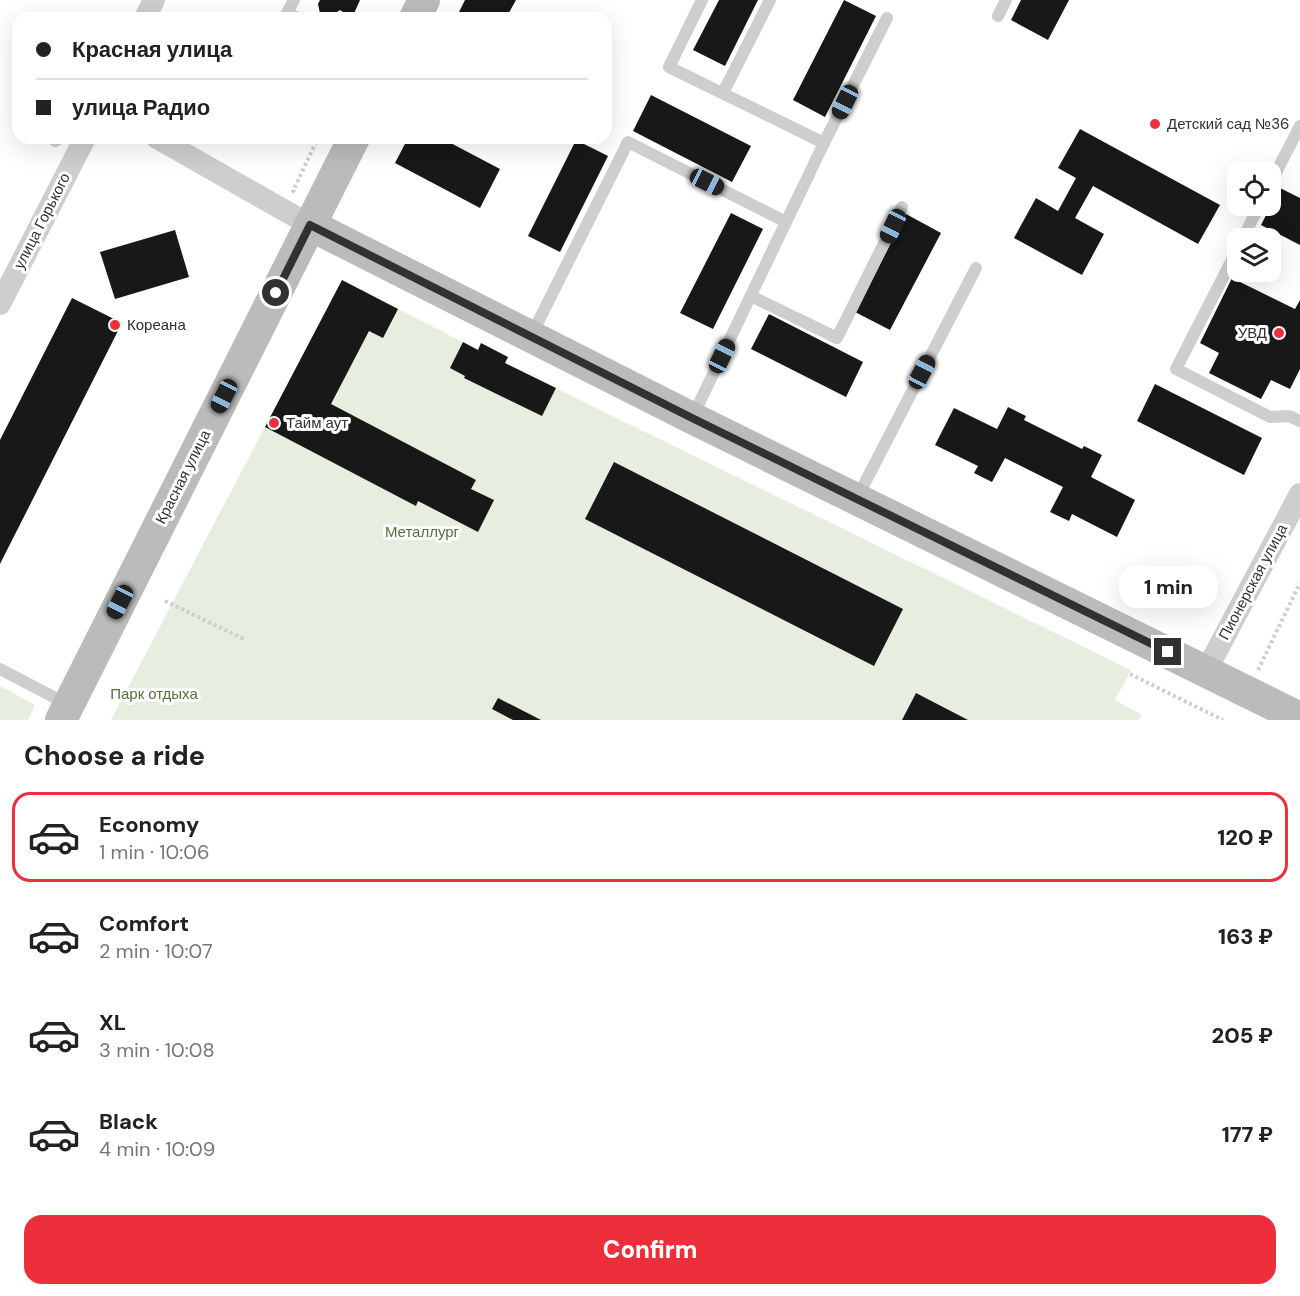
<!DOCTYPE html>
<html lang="en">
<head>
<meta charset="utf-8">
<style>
  body { margin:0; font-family:"DM Sans",sans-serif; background:#f6f6f6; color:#222; height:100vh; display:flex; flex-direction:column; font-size:22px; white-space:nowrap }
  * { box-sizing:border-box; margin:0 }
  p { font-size:20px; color:#767676 }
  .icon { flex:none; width:33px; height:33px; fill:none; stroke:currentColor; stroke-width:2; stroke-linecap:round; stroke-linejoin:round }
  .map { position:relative; height:720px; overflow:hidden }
  .panel { display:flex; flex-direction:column; background:#fff; flex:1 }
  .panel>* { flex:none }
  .banner { position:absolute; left:12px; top:12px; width:600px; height:132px; border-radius:18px; box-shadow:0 6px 24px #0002; display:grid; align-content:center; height:132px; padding:0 24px; background:#fff }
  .fabs { position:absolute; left:1227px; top:162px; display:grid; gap:12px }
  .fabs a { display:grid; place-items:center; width:54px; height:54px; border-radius:12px; background:#fff; box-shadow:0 6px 24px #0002; font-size:30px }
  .end { position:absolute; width:27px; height:27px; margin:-14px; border:8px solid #313131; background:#fff; box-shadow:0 0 0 3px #fff }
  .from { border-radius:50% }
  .bubble { position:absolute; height:42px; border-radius:18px; background:#fff; box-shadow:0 6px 24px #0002; font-size:20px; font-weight:800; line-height:42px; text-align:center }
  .car { position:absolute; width:18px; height:36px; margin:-18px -9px; border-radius:8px; box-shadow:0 0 4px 2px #0007; background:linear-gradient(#222 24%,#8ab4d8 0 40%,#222 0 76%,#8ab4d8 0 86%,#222 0) }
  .banner b { display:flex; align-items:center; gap:21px; height:57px; font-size:22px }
  .banner b+b { border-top:2px solid #e0e0e0 }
  .banner i { width:15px; height:15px; background:#222 }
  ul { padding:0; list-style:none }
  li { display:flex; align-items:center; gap:18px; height:90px; margin:0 12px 9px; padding:0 12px; border:3px solid transparent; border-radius:18px }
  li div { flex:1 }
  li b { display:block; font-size:22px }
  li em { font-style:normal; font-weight:800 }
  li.selected { border-color:#ec2f3b }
  li>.icon { width:54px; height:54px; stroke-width:1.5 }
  h2 { padding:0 24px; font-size:27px; line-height:72px }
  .cta { display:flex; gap:12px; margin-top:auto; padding:12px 24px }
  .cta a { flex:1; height:69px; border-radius:18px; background:#ec2f3b; color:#fff; font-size:24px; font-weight:800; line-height:69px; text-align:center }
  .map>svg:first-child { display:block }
</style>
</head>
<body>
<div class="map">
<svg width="1300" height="720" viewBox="0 0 1300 720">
  <rect width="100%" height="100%" fill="#fff"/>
  <!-- green -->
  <g fill="#e7eedf">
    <path d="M342,280l136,70 653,320 -16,30 27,15 -3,5h-1028z"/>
    <path d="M0,686l35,19 -7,15h-28z"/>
  </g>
  <!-- building -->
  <g fill="#181818">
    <path d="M320,0h40l-8,18 -12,-8 -13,8h-6l-3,-14z"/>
    <path d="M465,0h51l-10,18h-50z"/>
    <path d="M719,0h39l-33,66 -32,-16z"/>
    <path d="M844,0l32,16 -51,101 -32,-17z"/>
    <path d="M1021,0h48l-21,40 -37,-20z"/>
    <path d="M651,95l100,51 -19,36 -99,-51z"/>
    <path d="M1080,129l140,76 -22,39 -105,-58 -18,32 29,16 -22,41 -68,-37 22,-40 22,13 18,-33 -18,-10z"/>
    <path d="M408,138h38l-1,2 55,29 -20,39 -85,-45z"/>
    <path d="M576,140l32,16 -48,96 -32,-16z"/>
    <path d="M1280,188l20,10v47l-39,-20z"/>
    <path d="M731,213l32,16 -50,100 -33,-16z"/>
    <path d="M906,214l35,19 -51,97 -35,-18z"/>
    <path d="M175,230l14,47 -74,22 -15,-47z"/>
    <path d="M1232,278l63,31 5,-9v69l-10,20 -19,-9 -10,19 -52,-26 10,-20 -19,-10z"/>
    <path d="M342,280l56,29 -15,29 -14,-7 -38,73 145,76 -5,9 23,11 -16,32 -60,-31 -2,5 -151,-79z"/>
    <path d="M72,298l50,25 -122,241v-124z"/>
    <path d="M769,314l94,48 -17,35 -95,-48z"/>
    <path d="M463,342l15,8 3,-7 27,14 -3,6 51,25 -14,28 -78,-38 1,-2 -15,-8z"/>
    <path d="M1155,384l107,54 -18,37 -107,-54z"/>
    <path d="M1008,407l18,9 -2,4 58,29 2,-3 18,9 -11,22 44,23 -18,37 -45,-23 -3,7 -19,-9 13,-25 -58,-29 -13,24 -18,-9 4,-7 -43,-21 19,-37 43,21z"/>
    <path d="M614,462l289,147 -29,57 -289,-147z"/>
    <path d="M916,693l52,27h-66z"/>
    <path d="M498,698l43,22h-28l-21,-11z"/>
  </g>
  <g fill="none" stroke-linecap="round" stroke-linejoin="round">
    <!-- path -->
    <g stroke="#cecece" stroke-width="4" stroke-dasharray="3 3" stroke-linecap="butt">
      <path d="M295,192l-2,-1 25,-53"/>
      <path d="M165,601l79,38"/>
      <path d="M1258,670l42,-87"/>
      <path d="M1130,674l93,46"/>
    </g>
    <!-- service -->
    <g stroke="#cecece" stroke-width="12">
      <path d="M294,0l-7,13 11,5"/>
      <path d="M702,0l-33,67 155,76 63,-125"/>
      <path d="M998,16l8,-16"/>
      <path d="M723,93l47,-93"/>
      <path d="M55,141l5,-3"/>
      <path d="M1270,184l30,-58"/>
      <path d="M1243,238l16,-32"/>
      <path d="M1238,248l-62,121 94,48 19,-1 11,5"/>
      <path d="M751,296l86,42 65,-131"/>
      <path d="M531,336l97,-194 158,80"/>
      <path d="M692,418l132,-275"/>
      <path d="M857,498l119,-230"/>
      <path d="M0,669l67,35"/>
    </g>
    <!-- minor -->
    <g stroke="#cecece" stroke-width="22">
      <path d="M145,18l9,-18"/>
      <path d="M157,138l153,87"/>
      <path d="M0,304l85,-166"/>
      <path d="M1206,671l94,-177"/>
    </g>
    <!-- secondary -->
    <g stroke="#bbb" stroke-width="32">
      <path d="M415,18l9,-18"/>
      <path d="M310,225l382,193 608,300"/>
      <path d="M61,720l293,-582"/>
    </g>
  </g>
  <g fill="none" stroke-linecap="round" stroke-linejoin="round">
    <!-- route -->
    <path stroke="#313131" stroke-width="8" d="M276,293l34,-68 382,193 476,234"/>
  </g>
  <!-- markers -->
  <g fill="#ec2f3b" stroke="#fff" stroke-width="2">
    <circle cx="1155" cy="124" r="6"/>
    <circle cx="115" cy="325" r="6"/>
    <circle cx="1279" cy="333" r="6"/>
    <circle cx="274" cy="423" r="6"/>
  </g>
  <g text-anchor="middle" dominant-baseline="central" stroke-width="6" stroke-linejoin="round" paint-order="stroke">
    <!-- poi labels -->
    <g font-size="15" fill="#313131" stroke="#fff" text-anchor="start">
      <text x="1167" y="124">Детский сад №36</text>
      <text x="127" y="325">Кореана</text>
      <text x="1267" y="333" text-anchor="end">УВД</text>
      <text x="286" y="423">Тайм аут</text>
    </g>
    <!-- street labels -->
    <g font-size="15" fill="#313131" stroke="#fff">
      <text transform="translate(42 221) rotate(-63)">улица Горького</text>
      <text transform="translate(183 477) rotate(-63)">Красная улица</text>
      <text transform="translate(1253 582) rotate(-62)">Пионерская улица</text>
    </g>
    <!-- park labels -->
    <g font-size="15" fill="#54703c" stroke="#fff">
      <text x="422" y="532">Металлург</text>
      <text x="154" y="694">Парк отдыха</text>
    </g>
  </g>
</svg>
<div class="fabs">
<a><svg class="icon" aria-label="locate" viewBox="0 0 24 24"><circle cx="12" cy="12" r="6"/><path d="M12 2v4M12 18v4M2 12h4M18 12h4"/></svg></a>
<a><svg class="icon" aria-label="layers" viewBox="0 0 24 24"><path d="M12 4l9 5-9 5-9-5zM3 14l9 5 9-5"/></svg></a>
</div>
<i class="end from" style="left:276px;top:293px"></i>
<i class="end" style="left:1168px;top:652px"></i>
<div class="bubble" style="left:1119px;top:566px;width:99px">1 min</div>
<i class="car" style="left:845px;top:102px;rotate:206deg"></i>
<i class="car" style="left:707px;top:182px;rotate:117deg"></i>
<i class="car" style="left:893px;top:226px;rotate:206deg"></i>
<i class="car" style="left:722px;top:356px;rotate:26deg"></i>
<i class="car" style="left:922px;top:372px;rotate:28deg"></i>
<i class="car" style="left:224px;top:396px;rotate:207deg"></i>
<i class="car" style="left:120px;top:602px;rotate:207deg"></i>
<div class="banner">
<b><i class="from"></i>Красная улица</b>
<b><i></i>улица Радио</b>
</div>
</div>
<section class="panel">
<h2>Choose a ride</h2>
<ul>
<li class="selected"><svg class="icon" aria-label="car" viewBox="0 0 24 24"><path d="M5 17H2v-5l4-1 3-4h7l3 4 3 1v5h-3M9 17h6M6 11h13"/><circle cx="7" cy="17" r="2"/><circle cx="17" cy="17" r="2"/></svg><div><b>Economy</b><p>1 min · 10:06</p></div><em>120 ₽</em></li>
<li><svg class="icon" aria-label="car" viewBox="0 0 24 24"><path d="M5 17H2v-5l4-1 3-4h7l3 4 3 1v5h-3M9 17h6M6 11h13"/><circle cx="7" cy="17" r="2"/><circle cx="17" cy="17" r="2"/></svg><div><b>Comfort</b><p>2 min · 10:07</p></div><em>163 ₽</em></li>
<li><svg class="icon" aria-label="car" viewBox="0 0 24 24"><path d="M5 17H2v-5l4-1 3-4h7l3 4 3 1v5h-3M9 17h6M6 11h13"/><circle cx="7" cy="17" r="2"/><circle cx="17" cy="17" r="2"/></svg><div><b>XL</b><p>3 min · 10:08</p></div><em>205 ₽</em></li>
<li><svg class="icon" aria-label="car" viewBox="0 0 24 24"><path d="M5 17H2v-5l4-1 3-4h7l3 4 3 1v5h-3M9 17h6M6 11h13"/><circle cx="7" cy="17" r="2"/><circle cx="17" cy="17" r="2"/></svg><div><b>Black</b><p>4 min · 10:09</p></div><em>177 ₽</em></li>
</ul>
<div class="cta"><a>Confirm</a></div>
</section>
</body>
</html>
